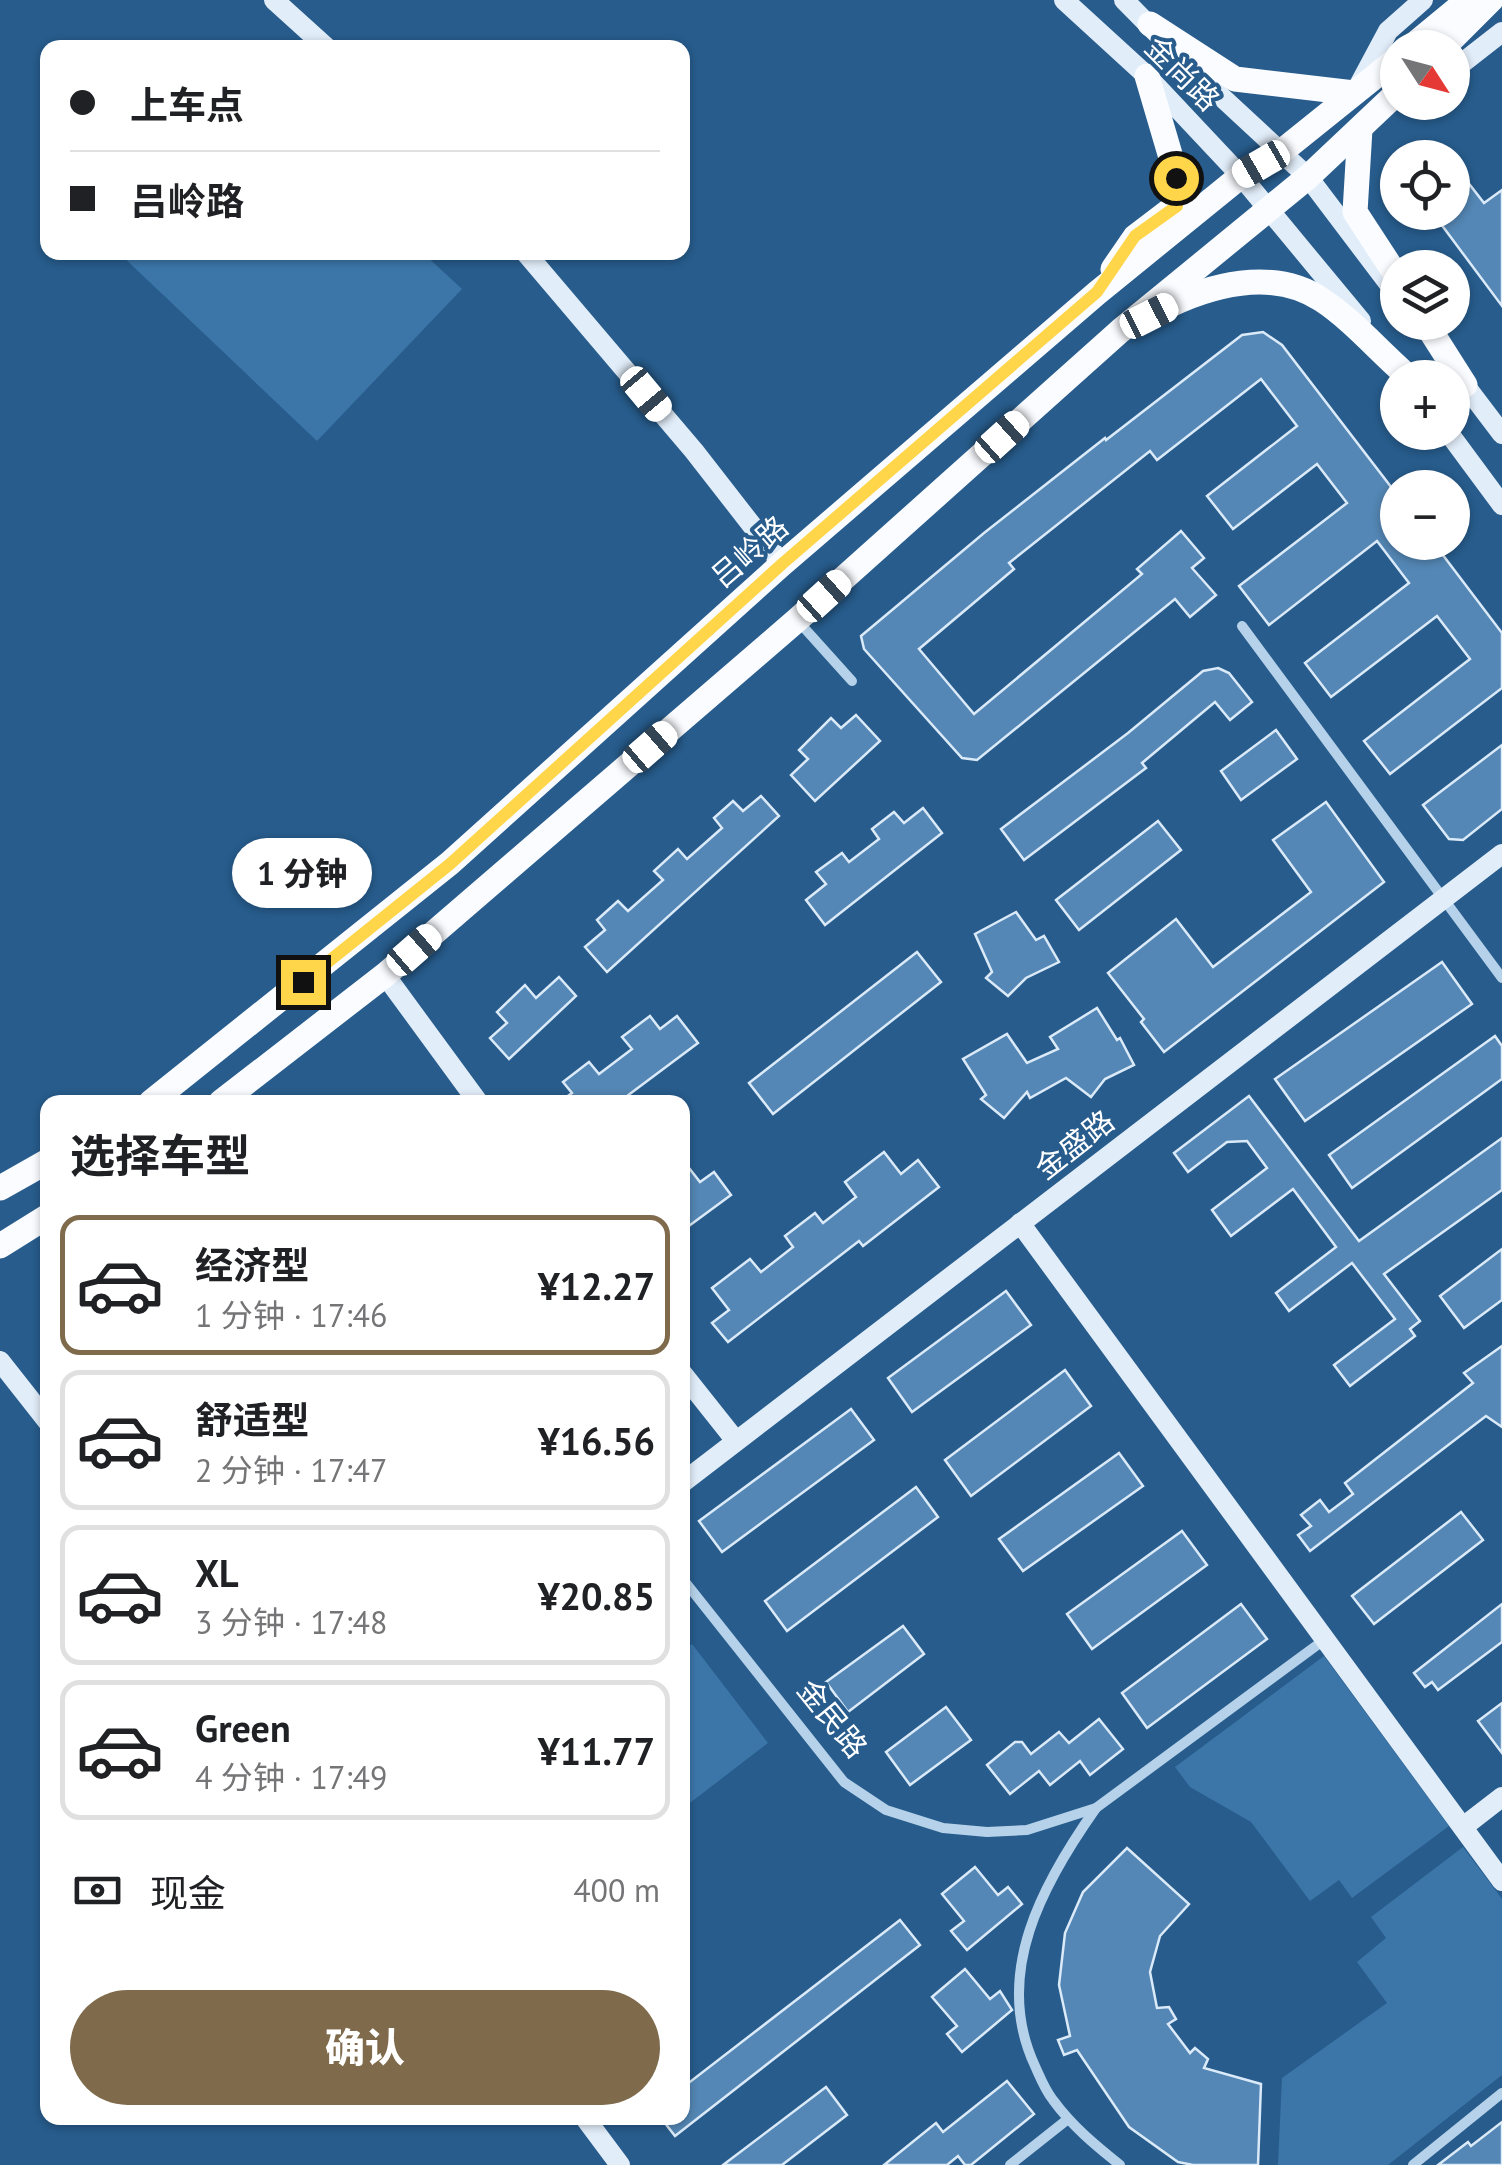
<!DOCTYPE html>
<html lang="zh">
<head>
<meta charset="utf-8">
<style>
  body { margin:0; font-family:"PT Sans","Noto Sans SC",sans-serif; background:#f6f6f6; color:#202124; height:100vh; display:flex; flex-direction:column; font-size:38px; white-space:nowrap }
  * { box-sizing:border-box; margin:0 }
  p { font-size:32px; color:#757577 }
  .icon { flex:none; width:55px; height:55px; fill:none; stroke:currentColor; stroke-width:2; stroke-linecap:round; stroke-linejoin:round }
  .map { position:relative; flex:1; overflow:hidden }
  .details { position:absolute; left:40px; top:1095px; width:650px; height:1030px; display:flex; flex-direction:column; background:#fff; border-radius:20px; box-shadow:0 2px 8px #0004 }
  .details>* { flex:none }
  .hud { position:absolute; left:40px; top:40px; width:650px; height:220px; border-radius:20px; box-shadow:0 2px 8px #0004; display:grid; align-content:center; height:220px; padding:0 30px; background:#fff }
  .needle { width:65px; rotate:126deg }
  .fabs { position:absolute; left:1380px; top:30px; display:grid; gap:20px }
  .fabs a { display:grid; place-items:center; width:90px; height:90px; border-radius:50%; background:#fff; box-shadow:0 2px 8px #0004; font-size:50px }
  .end { position:absolute; width:45px; height:45px; margin:-22px; border:12px solid #ffd54a; background:#111; box-shadow:0 0 0 5px #111 }
  .from { border-radius:50% }
  .bubble { position:absolute; height:70px; border-radius:35px; background:#fff; box-shadow:0 2px 8px #0004; font-size:32px; font-weight:800; line-height:70px; text-align:center }
  .car { position:absolute; width:30px; height:60px; margin:-30px -15px; border-radius:12px; box-shadow:0 0 8px 2px #0007; background:linear-gradient(#fff 24%,#345 0 40%,#fff 0 76%,#345 0 86%,#fff 0) }
  .hud b { display:flex; align-items:center; gap:35px; height:95px; font-size:38px }
  .hud b+b { border-top:2px solid #e0e0e0 }
  .hud i { width:25px; height:25px; background:#202124 }
  ul { padding:0; list-style:none }
  li { display:flex; align-items:center; gap:30px; height:140px; margin:0 20px 15px; padding:0 10px; border:5px solid #e0e0e0; border-radius:20px }
  li div { flex:1 }
  li b { display:block; font-size:38px }
  li em { font-style:normal; font-weight:800 }
  li.current { border-color:#7f6b4c }
  li>.icon { width:90px; height:90px; stroke-width:1.5 }
  h2 { padding:0 30px; font-size:45px; line-height:120px }
  .pay { display:flex; align-items:center; gap:25px; height:110px; padding:0 30px; font-size:38px }
  .pay p { margin-inline-start:auto }
  .cta { display:flex; gap:20px; margin-top:auto; padding:20px 30px }
  .cta a { flex:1; height:115px; border-radius:60px; background:#7f6b4c; color:#fff; font-size:40px; font-weight:800; line-height:115px; text-align:center }
  .map>svg:first-child { display:block }
</style>
</head>
<body>
<div class="map">
<svg width="1502" height="2165" viewBox="0 0 1502 2165">
  <rect width="100%" height="100%" fill="#275c8c"/>
  <!-- green -->
  <g fill="#3c76a9">
    <path d="M119,253h304l39,36 -145,152z"/>
    <path d="M692,1644l76,99 -82,63 -4,-4v-151z"/>
    <path d="M1324,1656l125,170 -97,72 -13,-18 -29,21 -59,-79 -61,-35 -15,-20z"/>
    <path d="M1463,1847l39,52v176l-114,90h-110l4,-87 105,-75 -30,-41 29,-24 -15,-21z"/>
  </g>
  <!-- building -->
  <g fill="#5487b5" stroke="#dbeaf8" stroke-width="2.5">
    <path d="M1463,176l21,27 18,-13v116l-70,-94h20v-28z"/>
    <path d="M1263,332l19,13 116,151v46h35l69,91v55l-112,86 -26,-33 106,-82 -33,-43 -106,81 -26,-34 104,-80 -32,-42 -108,84 -30,-39 108,-83 -30,-39 -84,65 -26,-33 90,-70 -36,-47 -104,81 -7,-9 -141,112 5,6 -95,80 55,65 168,-140 -5,-5 44,-38 23,27 -12,10 24,27 -26,22 -15,-18 -198,161 -15,-2 -98,-109 -3,-13 123,-103 121,-95 1,2 136,-105z"/>
    <path d="M1218,668l11,5 23,29 -22,18 -15,-18 -73,61 4,5 -122,92 -23,-31 127,-96 75,-62z"/>
    <path d="M856,715l24,26 -65,60 -24,-26 17,-16 -9,-9 32,-32 10,10z"/>
    <path d="M1276,730l21,29 -56,41 -20,-29z"/>
    <path d="M1502,745v64l-39,31 -14,-1 -26,-34z"/>
    <path d="M761,796l18,20 -172,156 -22,-25 20,-17 -8,-10 21,-19 10,10 35,-31 -9,-9 24,-22 9,10 35,-31 -8,-10 19,-17 10,10z"/>
    <path d="M1326,802l58,80 -220,170 -23,-30 3,-3 -36,-46 68,-54 37,48 98,-75 -38,-52z"/>
    <path d="M923,808l19,25 -117,92 -19,-25 20,-16 -10,-12 26,-19 7,9 30,-23 -7,-10 22,-17 10,11z"/>
    <path d="M1158,821l23,29 -102,80 -23,-30z"/>
    <path d="M1016,912l20,28 8,-4 15,26 -33,16 -18,18 -22,-18 6,-6 -17,-38z"/>
    <path d="M917,952l24,30 -168,132 -24,-31z"/>
    <path d="M1442,962l30,42 -167,117 -30,-42z"/>
    <path d="M559,977l17,19 -67,63 -19,-21 17,-15 -10,-11 28,-27 11,13z"/>
    <path d="M1097,1008l20,32 3,-2 14,27 -29,14 -14,18 -25,-19 -36,20 -3,-6 -23,26 -23,-19 5,-4 -23,-36 44,-25 20,29 31,-14 -8,-12z"/>
    <path d="M650,1016l10,13 17,-13 21,27 -79,59h-60l13,-9 -9,-11 26,-20 10,12 33,-25 -10,-12z"/>
    <path d="M1495,1036l7,10v33l-150,109 -23,-33z"/>
    <path d="M1249,1096l110,145 143,-103v52l-118,84 36,47 -10,8 5,7 -65,50 -16,-21 61,-46 -43,-56 -63,48 -13,-18 60,-46 -43,-58 -62,47 -19,-26 55,-42 -20,-27 -20,1 -39,30 -14,-19z"/>
    <path d="M884,1152l17,22 17,-14 21,27 -76,59 -4,-5 -131,101 -16,-19 17,-13 -17,-22 38,-29 11,13 32,-25 -8,-11 30,-23 8,10 33,-26 -11,-15z"/>
    <path d="M682,1159l18,23 14,-10 17,23 -49,36z"/>
    <path d="M1502,1249v51l-38,28 -24,-32z"/>
    <path d="M1006,1291l25,34 -119,87 -24,-34z"/>
    <path d="M1502,1346v81l-16,-11 -176,135 -12,-16 13,-9 -10,-11 19,-15 9,12 24,-18 -8,-11 128,-100 -9,-10z"/>
    <path d="M1065,1370l26,36 -120,90 -26,-36z"/>
    <path d="M851,1409l23,31 -152,112 -23,-31z"/>
    <path d="M1119,1453l24,33 -120,85 -24,-32z"/>
    <path d="M916,1487l22,30 -151,114 -22,-30z"/>
    <path d="M1461,1512l22,28 -109,84 -22,-28z"/>
    <path d="M1182,1531l25,34 -115,84 -25,-35z"/>
    <path d="M1241,1604l26,35 -120,89 -25,-35z"/>
    <path d="M1502,1604v38l-64,48 -6,-8 -7,5 -11,-14z"/>
    <path d="M903,1626l21,28 -76,58 -22,-30z"/>
    <path d="M1502,1703v50l-24,-32z"/>
    <path d="M946,1707l25,33 -61,45 -24,-33z"/>
    <path d="M1099,1719l24,30 -33,26 -10,-14 -30,24 -11,-14 -29,23 -23,-29 28,-23h7l9,12 28,-22 10,11z"/>
    <path d="M1127,1848l62,56 -29,32 -10,36 7,36 12,-1 7,12 -8,5 22,29 5,-5 13,11 -4,9 57,16 -3,81h-65l-15,-3 -49,-35 -52,-77 -13,5 -6,-15 12,-4 -11,-51 6,-52 18,-41z"/>
    <path d="M975,1867l23,28 10,-8 14,17 -55,46 -16,-19 13,-10 -22,-27z"/>
    <path d="M900,1920l20,25 -245,191 -14,-18h21v-30z"/>
    <path d="M965,1969l25,30 10,-8 12,19 -50,42 -15,-18 10,-8 -25,-29z"/>
    <path d="M1007,2081l27,33 -63,51h-6l-7,-9 -11,9h-63l52,-42 7,9z"/>
    <path d="M826,2087l21,28 -65,50h-59z"/>
    <path d="M1502,2122v43h-64l30,-23 3,4z"/>
  </g>
  <g fill="none" stroke-linecap="round" stroke-linejoin="round">
    <!-- street -->
    <g stroke="#b6d2ea" stroke-width="10">
      <path d="M798,621l54,60"/>
      <path d="M1242,626l260,352"/>
      <path d="M682,1578l162,204 42,28 57,18 44,4 40,-2 69,-22 228,-168"/>
      <path d="M1096,1808c-53,75 -104,166 -61,258 5,11 10,24 18,34 19,26 42,45 67,65"/>
      <path d="M1010,2165l58,-46"/>
      <path d="M1413,2165l89,-72"/>
    </g>
    <!-- secondary -->
    <g stroke="#e1edf9" stroke-width="20">
      <path d="M274,0l53,48"/>
      <path d="M1064,0l83,76 94,100 120,145"/>
      <path d="M1124,0l75,76 109,101 90,119"/>
      <path d="M1452,71l50,-39"/>
      <path d="M1357,89l31,-58 35,-31"/>
      <path d="M525,252l169,199 88,113"/>
      <path d="M1458,376l44,58"/>
      <path d="M1448,432l54,73"/>
      <path d="M385,975l93,127"/>
      <path d="M1020,1223l482,658"/>
      <path d="M0,1361l48,61"/>
      <path d="M682,1373l54,68"/>
      <path d="M682,1483l820,-629"/>
      <path d="M1463,1827l39,-30"/>
      <path d="M585,2118l35,47"/>
    </g>
    <!-- primary -->
    <g stroke="#fafcff" stroke-width="25">
      <path d="M1150,24l85,55 119,14"/>
      <path d="M1410,48l58,-48"/>
      <path d="M1443,48l48,-48"/>
      <path d="M1360,129l-5,83 43,66"/>
      <path d="M1113,269l22,-32 42,-32v-27l-30,-102"/>
      <path d="M1160,310c48,-25 113,-43 162,-10 29,19 55,49 81,72"/>
      <path d="M1425,322l40,63"/>
      <path d="M151,1102l299,-239 332,-299 315,-271 144,-117 40,-24 117,-94"/>
      <path d="M221,1102l164,-127 412,-355 323,-289 188,-154 90,-85"/>
      <path d="M0,1188l48,-27"/>
      <path d="M0,1246l48,-30"/>
    </g>
  </g>
  <g fill="none" stroke-linecap="round" stroke-linejoin="round">
    <!-- route -->
    <path stroke="#ffd54a" stroke-width="12" d="M303,982l147,-118 332,-300 315,-272 38,-56 42,-30 -1,-28"/>
  </g>
  <g text-anchor="middle" dominant-baseline="central" stroke-width="8" stroke-linejoin="round" paint-order="stroke">
    <!-- street labels -->
    <g font-size="30" fill="#fff" stroke="#275c8c">
      <text transform="translate(1183 73) rotate(45)">金尚路</text>
      <text transform="translate(749 551) rotate(-41)">吕岭路</text>
      <text transform="translate(1074 1144) rotate(-38)">金盛路</text>
      <text transform="translate(833 1718) rotate(51)">金民路</text>
    </g>
  </g>
</svg>
<div class="fabs">
<a><svg class="needle" viewBox="-14 -14 28 28"><path d="M0-13l5 13h-10z" fill="#e53935"/><path d="M0 13l5-13h-10z" fill="#757577"/></svg></a>
<a><svg class="icon" aria-label="locate" viewBox="0 0 24 24"><circle cx="12" cy="12" r="6"/><path d="M12 2v4M12 18v4M2 12h4M18 12h4"/></svg></a>
<a><svg class="icon" aria-label="layers" viewBox="0 0 24 24"><path d="M12 4l9 5-9 5-9-5zM3 14l9 5 9-5"/></svg></a>
<a>+</a>
<a>−</a>
</div>
<i class="end from" style="left:1176px;top:178px"></i>
<i class="end" style="left:303px;top:982px"></i>
<div class="bubble" style="left:232px;top:838px;width:140px">1 分钟</div>
<i class="car" style="left:1261px;top:164px;rotate:240deg"></i>
<i class="car" style="left:1149px;top:316px;rotate:63deg"></i>
<i class="car" style="left:646px;top:394px;rotate:140deg"></i>
<i class="car" style="left:1002px;top:437px;rotate:48deg"></i>
<i class="car" style="left:824px;top:596px;rotate:48deg"></i>
<i class="car" style="left:650px;top:747px;rotate:49deg"></i>
<i class="car" style="left:414px;top:950px;rotate:49deg"></i>
<div class="hud">
<b><i class="from"></i>上车点</b>
<b><i></i>吕岭路</b>
</div>
<section class="details">
<h2>选择车型</h2>
<ul>
<li class="current"><svg class="icon" aria-label="car" viewBox="0 0 24 24"><path d="M5 17H2v-5l4-1 3-4h7l3 4 3 1v5h-3M9 17h6M6 11h13"/><circle cx="7" cy="17" r="2"/><circle cx="17" cy="17" r="2"/></svg><div><b>经济型</b><p>1 分钟 · 17:46</p></div><em>¥12.27</em></li>
<li><svg class="icon" aria-label="car" viewBox="0 0 24 24"><path d="M5 17H2v-5l4-1 3-4h7l3 4 3 1v5h-3M9 17h6M6 11h13"/><circle cx="7" cy="17" r="2"/><circle cx="17" cy="17" r="2"/></svg><div><b>舒适型</b><p>2 分钟 · 17:47</p></div><em>¥16.56</em></li>
<li><svg class="icon" aria-label="car" viewBox="0 0 24 24"><path d="M5 17H2v-5l4-1 3-4h7l3 4 3 1v5h-3M9 17h6M6 11h13"/><circle cx="7" cy="17" r="2"/><circle cx="17" cy="17" r="2"/></svg><div><b>XL</b><p>3 分钟 · 17:48</p></div><em>¥20.85</em></li>
<li><svg class="icon" aria-label="car" viewBox="0 0 24 24"><path d="M5 17H2v-5l4-1 3-4h7l3 4 3 1v5h-3M9 17h6M6 11h13"/><circle cx="7" cy="17" r="2"/><circle cx="17" cy="17" r="2"/></svg><div><b>Green</b><p>4 分钟 · 17:49</p></div><em>¥11.77</em></li>
</ul>
<div class="pay"><svg class="icon" aria-label="cash" viewBox="0 0 24 24"><path d="M3 7h18v10H3z"/><circle cx="12" cy="12" r="2"/></svg>现金<p>400 m</p></div>
<div class="cta"><a>确认</a></div>
</section>
</div>
</body>
</html>
